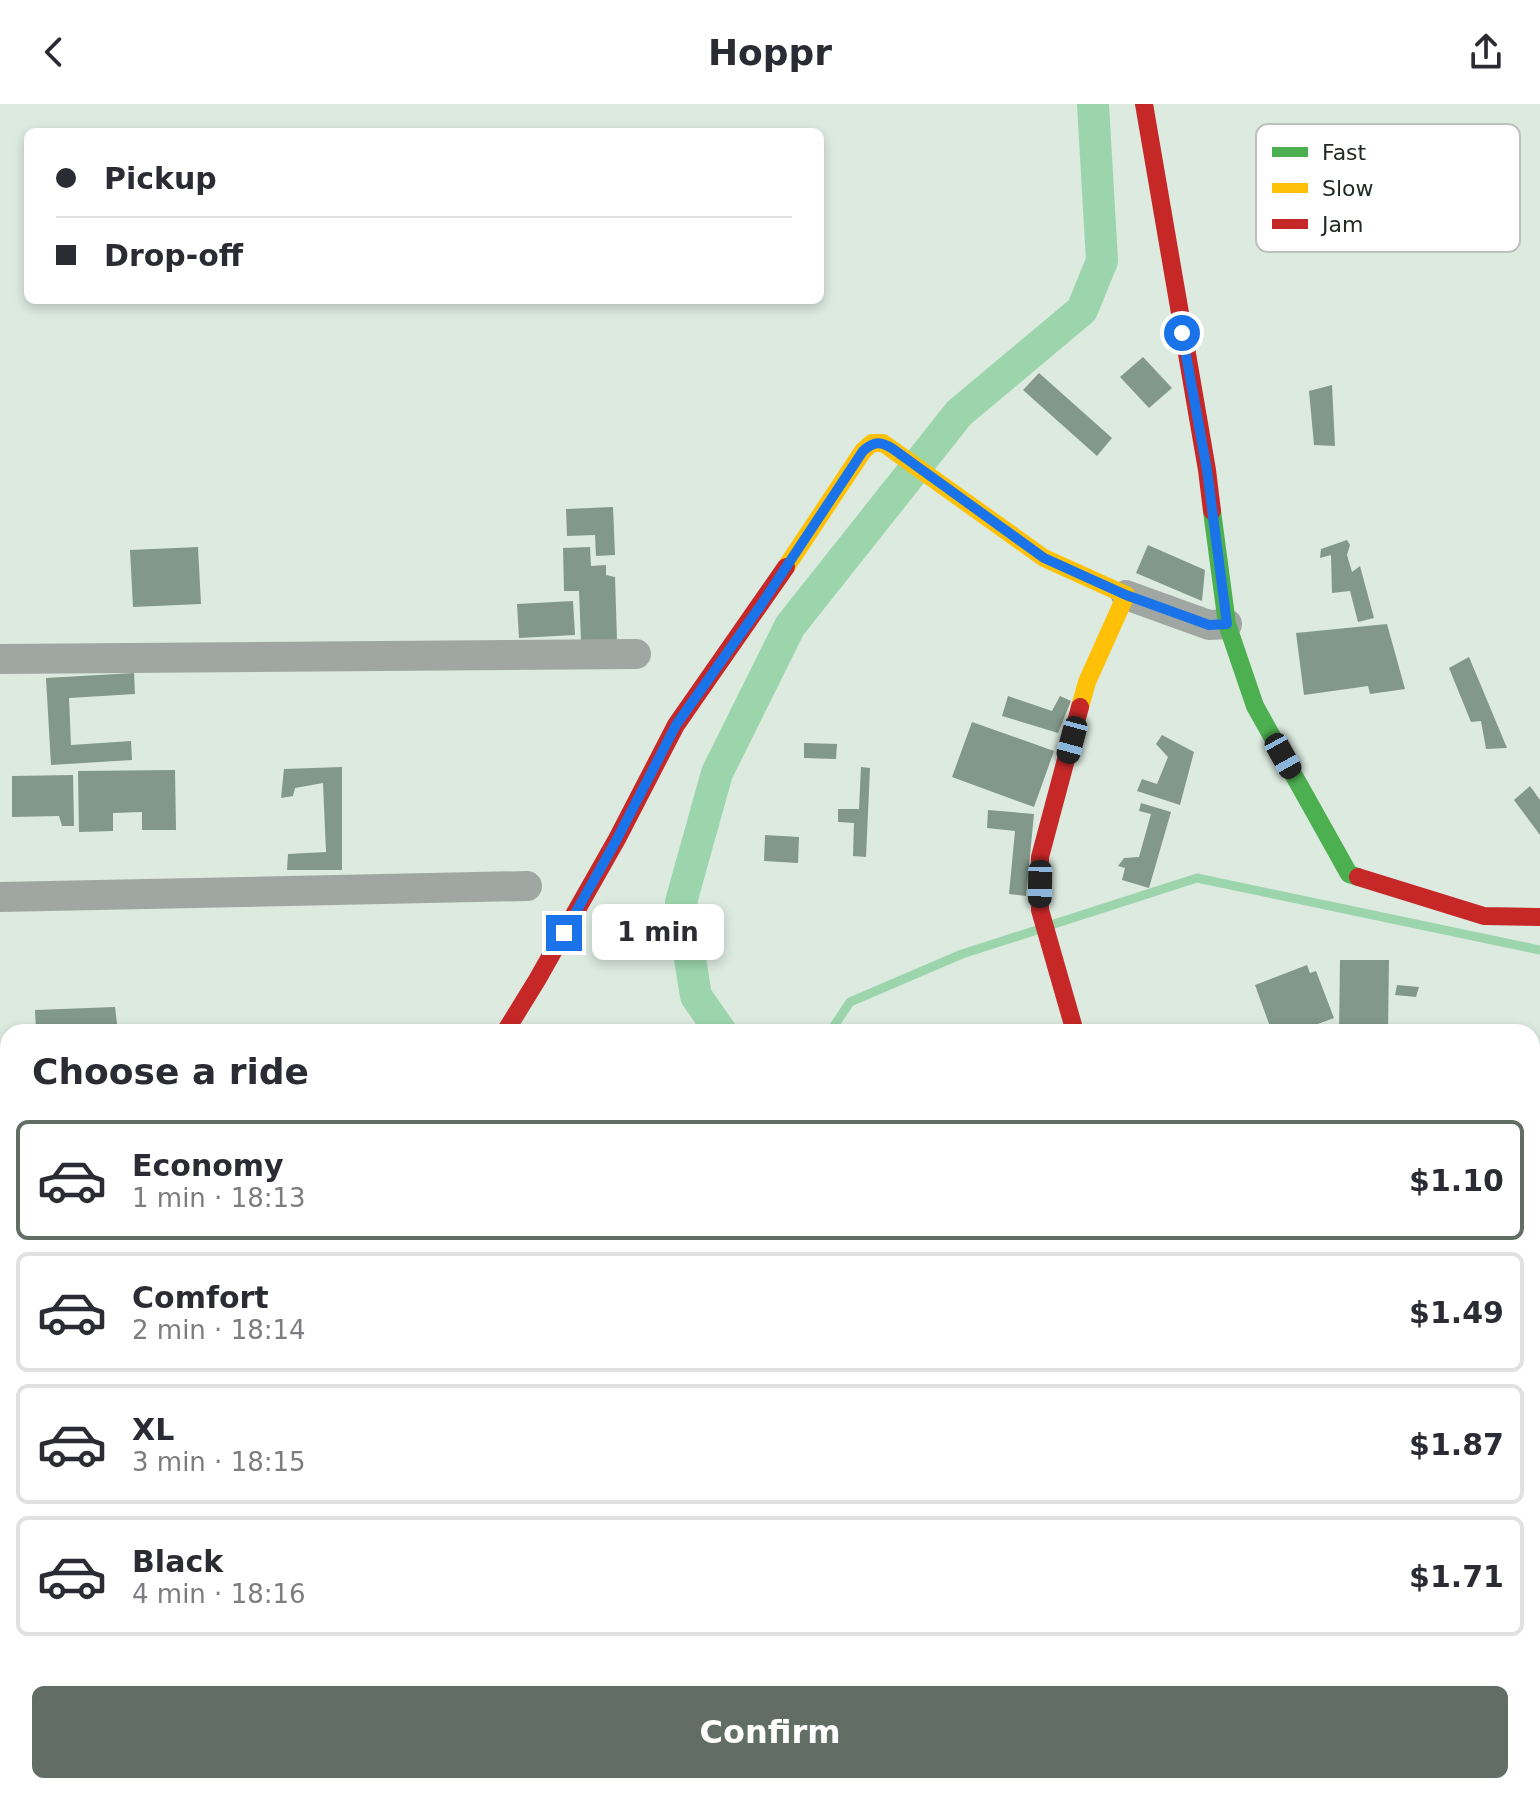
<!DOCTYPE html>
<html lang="en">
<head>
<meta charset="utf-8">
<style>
  body { margin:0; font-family:"DejaVu Sans",sans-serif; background:#f2f2f3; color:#2b2b33; height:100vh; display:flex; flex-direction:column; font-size:30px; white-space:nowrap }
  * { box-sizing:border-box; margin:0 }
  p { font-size:26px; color:#7c7c81 }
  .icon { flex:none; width:44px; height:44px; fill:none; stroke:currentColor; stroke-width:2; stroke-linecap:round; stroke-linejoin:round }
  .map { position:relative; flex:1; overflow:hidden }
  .drawer { position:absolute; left:0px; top:920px; width:1540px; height:770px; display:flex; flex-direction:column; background:#fff; border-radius:24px 24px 0 0; box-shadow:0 4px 12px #0003 }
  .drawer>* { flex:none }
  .guide { position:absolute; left:24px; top:24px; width:800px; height:176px; border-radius:12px; box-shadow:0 4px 12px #0003; display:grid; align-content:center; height:176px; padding:0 32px; background:#fff }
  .end { position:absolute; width:36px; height:36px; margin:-18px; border:10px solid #1a73e8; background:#fff; box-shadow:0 0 0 4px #fff }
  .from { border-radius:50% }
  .bubble { position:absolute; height:56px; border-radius:12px; background:#fff; box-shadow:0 4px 12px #0003; font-size:26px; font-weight:600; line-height:56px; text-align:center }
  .car { position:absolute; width:24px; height:48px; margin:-24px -12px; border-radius:10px; box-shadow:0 0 6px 2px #0007; background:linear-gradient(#222 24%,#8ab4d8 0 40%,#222 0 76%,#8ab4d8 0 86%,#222 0) }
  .guide b { display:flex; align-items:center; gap:28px; height:76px; font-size:30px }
  .guide b+b { border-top:2px solid #e1e1e2 }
  .guide i { width:20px; height:20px; background:#2b2b33 }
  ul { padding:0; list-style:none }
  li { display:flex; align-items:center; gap:24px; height:120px; margin:0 16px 12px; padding:0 16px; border:4px solid #e1e1e2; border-radius:12px }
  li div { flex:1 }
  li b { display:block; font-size:30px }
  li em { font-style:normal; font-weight:600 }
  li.active { border-color:#626e65 }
  li>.icon { width:72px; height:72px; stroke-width:1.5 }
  h2 { padding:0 32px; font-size:36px; line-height:96px }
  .action { display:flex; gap:16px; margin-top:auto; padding:16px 32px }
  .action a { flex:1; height:92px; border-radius:12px; background:#626e65; color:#fff; font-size:32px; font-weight:600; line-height:92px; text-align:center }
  header { display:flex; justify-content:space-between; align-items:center; height:104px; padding:0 32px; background:#fff; font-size:36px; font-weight:600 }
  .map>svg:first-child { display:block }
</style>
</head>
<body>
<header><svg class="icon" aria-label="back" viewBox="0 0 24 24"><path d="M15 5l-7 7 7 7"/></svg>Hoppr<svg class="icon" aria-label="share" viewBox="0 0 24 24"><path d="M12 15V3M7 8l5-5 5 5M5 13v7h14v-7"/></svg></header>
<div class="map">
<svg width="1540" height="1689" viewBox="0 0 1540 1689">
  <rect width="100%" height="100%" fill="#dceae0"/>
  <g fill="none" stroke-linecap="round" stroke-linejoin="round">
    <!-- stream -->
    <g stroke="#9cd5ac" stroke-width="9">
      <path d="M1054,820l143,-46 343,72"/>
      <path d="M830,928l20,-30 112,-48 75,-24"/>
    </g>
    <!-- canal -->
    <g stroke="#9cd5ac" stroke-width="32">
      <path d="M721,928l-25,-36 -15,-94 36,-129 73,-147 169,-213 123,-103 20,-49 -9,-157"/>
      <path d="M1103,1689v-7"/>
    </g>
  </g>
  <!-- building -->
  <g fill="#82988a">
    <path d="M1143,253l29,31 -23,20 -29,-31z"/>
    <path d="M1039,269l73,65 -15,18 -74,-66z"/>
    <path d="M1332,281l3,61 -21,-1 -5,-54z"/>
    <path d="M613,403l2,48 -19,1 -1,-21 -28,1 -1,-27z"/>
    <path d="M1347,436l3,5 -3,10 5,17 8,-6 14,52 -16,4 -8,-31 -18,2 -1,-38 -11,3 1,-9z"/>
    <path d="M1148,441l57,25 -3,31 -66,-28z"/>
    <path d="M198,443l3,57 -68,3 -3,-57z"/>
    <path d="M590,443l1,19 15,-1v10l9,2 2,64h-36l-2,-50h-15l-1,-43z"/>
    <path d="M573,497l2,34 -56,3 -2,-34z"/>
    <path d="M1387,520l18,65 -35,5 -2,-8 -64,9 -8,-62z"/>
    <path d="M1469,553l38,91 -21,1 -5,-28 -10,1 -22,-54z"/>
    <path d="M134,569l1,21 -66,4 2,47 60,-4 1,19 -81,5 -5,-87z"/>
    <path d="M1008,592l44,15 8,-15 11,5 -13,32 -56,-17z"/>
    <path d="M972,618l82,29 -20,56 -82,-30z"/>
    <path d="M1162,631l32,17 -14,53 -43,-14 5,-12 15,5 11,-27 -12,-13z"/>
    <path d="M804,639l33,1 -1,15 -32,-1z"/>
    <path d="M342,663v103h-55l1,-16 38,-2 -3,-69 -28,5 -2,8 -12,2 3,-29z"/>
    <path d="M861,663l9,1 -4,89 -13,-1 1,-33 -16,-1v-13h21z"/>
    <path d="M175,666l1,60h-34v-18l-29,1v18l-34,1 -1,-61z"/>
    <path d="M73,671l1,51h-12l-3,-10 -47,1v-41z"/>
    <path d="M1530,682l10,14v35l-26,-35z"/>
    <path d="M1141,699l30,9 -22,76 -27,-8 3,-12 -7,-2 6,-8 15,-1 12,-43 -12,-3z"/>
    <path d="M988,706l46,4 -8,82 -17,-2 6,-63 -28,-3z"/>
    <path d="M765,731l34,2 -1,26 -34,-2z"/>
    <path d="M1340,856h49l-1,72h-49z"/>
    <path d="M1307,861l3,8 6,-2 18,47 -38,14h-24l-17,-47z"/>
    <path d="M1397,881l22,2 -3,10 -21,-2z"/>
    <path d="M115,903l3,25h-82l-1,-22z"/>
    <path d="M0,973h8v37l-8,-1z"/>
    <path d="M0,1051l8,1v14l-8,1z"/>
    <rect x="0" y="1146" width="8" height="20"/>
    <path d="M8,1196v69h-5l-3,-67z"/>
    <path d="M8,1458v52l-8,1v-52z"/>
    <path d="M8,1673v9h2l2,7h-12v-14z"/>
  </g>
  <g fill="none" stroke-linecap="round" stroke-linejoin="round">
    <!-- street -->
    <g stroke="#a0a7a2" stroke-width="30">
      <path d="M1126,491l83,30 18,-1"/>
      <path d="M0,555l636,-5"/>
      <path d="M0,793l527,-11"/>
      <path d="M0,1036h8"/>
      <path d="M0,1535l8,-2"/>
      <path d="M1158,1689v-7"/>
    </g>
    <!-- fast -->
    <path stroke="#4caf50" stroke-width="18" d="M1212,407l15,113 28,82 94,168 9,3"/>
    <!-- slow -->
    <path stroke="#ffc107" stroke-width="18" d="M786,463l77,-116 9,-8h11l161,115 82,37 -39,87 -7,25"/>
    <!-- jam -->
    <g stroke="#c62828" stroke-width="18">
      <path d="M1144,0l63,366 5,41"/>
      <path d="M1358,773l126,39 56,1"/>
      <path d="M505,928l32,-52 80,-141 59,-114 110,-158"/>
      <path d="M1075,928l-35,-122v-53l40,-150"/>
    </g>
  </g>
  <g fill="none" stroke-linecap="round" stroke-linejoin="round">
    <!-- route -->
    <path stroke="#1a73e8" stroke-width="10" d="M564,829l53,-94 59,-114 85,-120 102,-154c11,-10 18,-10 30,-2l151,109 82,37 83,30 18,-1 -20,-154 -25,-137"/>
  </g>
  <!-- legend -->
  <rect x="1256" y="20" width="264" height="128" rx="12" fill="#fff" stroke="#bcbfbd" stroke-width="2"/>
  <rect x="1272" y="43" width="36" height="10" fill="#4caf50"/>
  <rect x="1272" y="79" width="36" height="10" fill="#ffc107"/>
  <rect x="1272" y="115" width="36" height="10" fill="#c62828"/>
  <g font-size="22" fill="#212b23">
    <text x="1322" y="56">Fast</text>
    <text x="1322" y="92">Slow</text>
    <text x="1322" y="128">Jam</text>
  </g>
</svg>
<i class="end from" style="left:1182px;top:229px"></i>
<i class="end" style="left:564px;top:829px"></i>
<div class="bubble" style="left:592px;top:800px;width:132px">1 min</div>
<i class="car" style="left:1072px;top:636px;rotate:195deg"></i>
<i class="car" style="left:1283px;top:652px;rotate:151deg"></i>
<i class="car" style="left:1040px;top:780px;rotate:181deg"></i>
<div class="guide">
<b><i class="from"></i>Pickup</b>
<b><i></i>Drop-off</b>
</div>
<section class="drawer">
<h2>Choose a ride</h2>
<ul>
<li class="active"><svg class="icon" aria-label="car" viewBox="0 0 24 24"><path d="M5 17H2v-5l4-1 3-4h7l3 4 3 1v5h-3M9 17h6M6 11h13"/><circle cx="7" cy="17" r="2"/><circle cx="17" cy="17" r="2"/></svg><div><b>Economy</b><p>1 min · 18:13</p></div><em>$1.10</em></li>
<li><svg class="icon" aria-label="car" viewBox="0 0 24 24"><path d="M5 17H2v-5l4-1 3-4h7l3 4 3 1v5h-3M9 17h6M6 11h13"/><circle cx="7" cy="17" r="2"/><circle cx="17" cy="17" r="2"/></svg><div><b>Comfort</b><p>2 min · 18:14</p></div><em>$1.49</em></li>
<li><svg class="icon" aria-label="car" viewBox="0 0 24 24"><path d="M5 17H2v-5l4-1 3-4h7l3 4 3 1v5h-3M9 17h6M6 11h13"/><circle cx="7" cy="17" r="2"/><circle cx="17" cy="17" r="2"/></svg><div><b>XL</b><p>3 min · 18:15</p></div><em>$1.87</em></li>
<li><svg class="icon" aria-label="car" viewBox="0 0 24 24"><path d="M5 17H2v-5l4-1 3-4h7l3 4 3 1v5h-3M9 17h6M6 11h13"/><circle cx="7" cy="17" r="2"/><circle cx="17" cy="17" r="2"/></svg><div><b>Black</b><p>4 min · 18:16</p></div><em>$1.71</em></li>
</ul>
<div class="action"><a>Confirm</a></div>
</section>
</div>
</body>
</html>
